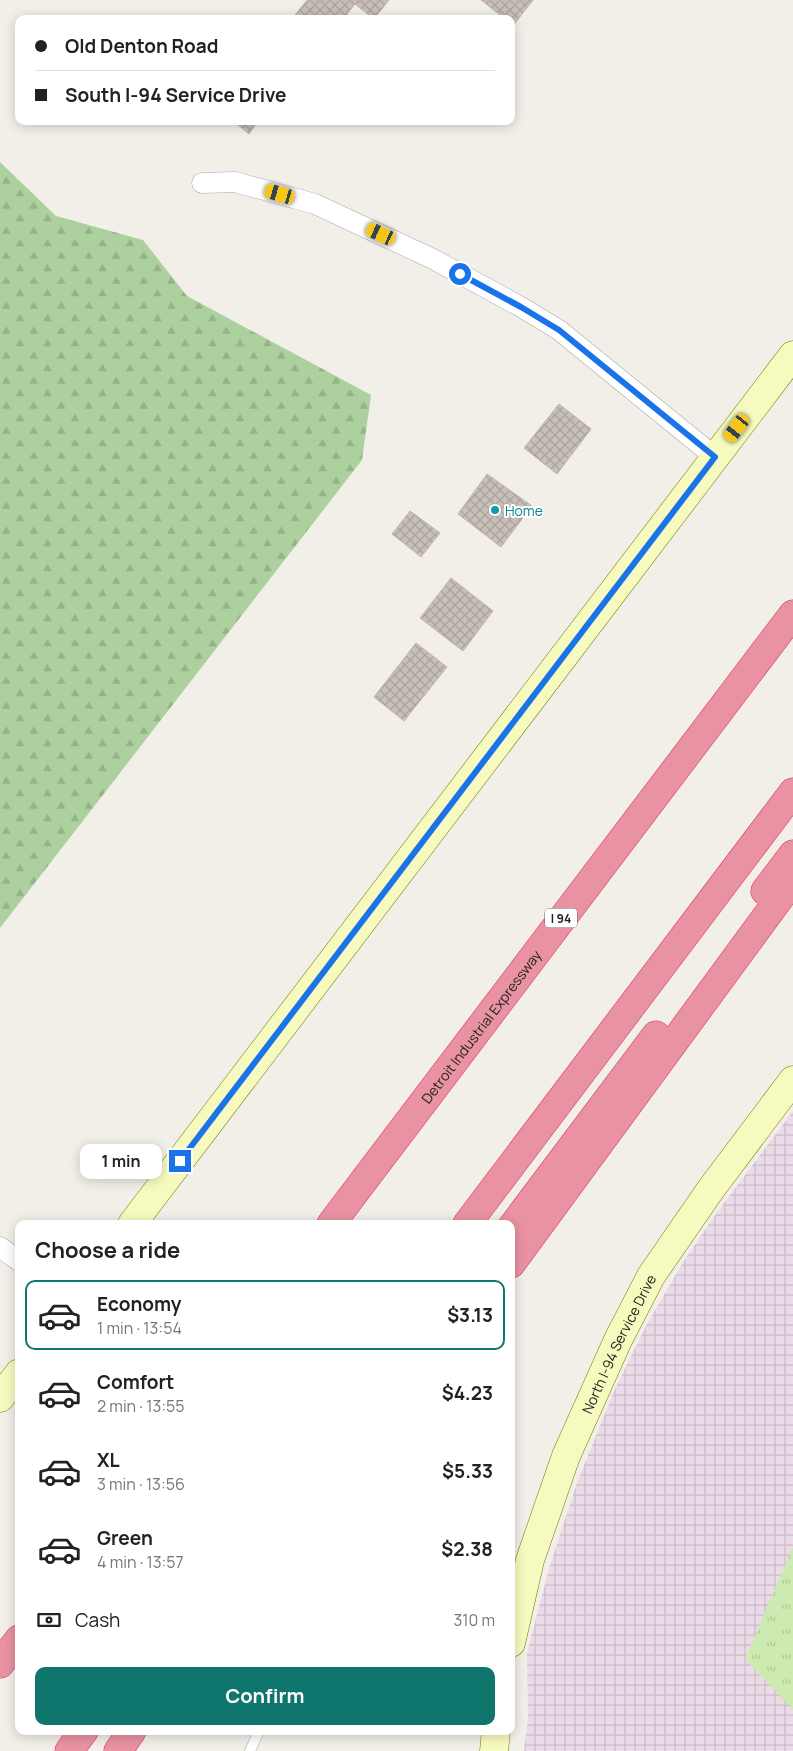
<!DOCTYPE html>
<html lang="en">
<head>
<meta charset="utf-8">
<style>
  body { margin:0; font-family:Manrope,sans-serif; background:#f6f6f6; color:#222; height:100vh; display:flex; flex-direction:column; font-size:19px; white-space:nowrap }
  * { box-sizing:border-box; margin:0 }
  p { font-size:16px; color:#767676 }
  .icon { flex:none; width:28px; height:28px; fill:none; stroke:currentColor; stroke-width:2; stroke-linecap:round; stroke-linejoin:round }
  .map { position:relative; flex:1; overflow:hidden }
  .details { position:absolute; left:15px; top:1220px; width:500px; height:515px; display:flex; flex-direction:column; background:#fff; border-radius:10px; box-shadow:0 2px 12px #0003 }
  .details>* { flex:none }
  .top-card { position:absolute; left:15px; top:15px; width:500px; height:110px; border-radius:10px; box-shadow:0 2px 12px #0003; display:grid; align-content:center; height:110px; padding:0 20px; background:#fff }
  .end { position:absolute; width:22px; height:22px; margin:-11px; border:6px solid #1a73e8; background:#fff; box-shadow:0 0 0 2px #fff }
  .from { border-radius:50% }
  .bubble { position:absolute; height:35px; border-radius:10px; background:#fff; box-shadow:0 2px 12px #0003; font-size:16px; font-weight:700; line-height:35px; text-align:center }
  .car { position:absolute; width:15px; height:30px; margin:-15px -8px; border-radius:6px; box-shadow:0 0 4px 1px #0007; background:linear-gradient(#f5c518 24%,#345 0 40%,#f5c518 0 76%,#345 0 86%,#f5c518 0) }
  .top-card b { display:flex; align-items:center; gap:18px; height:48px; font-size:19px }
  .top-card b+b { border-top:1px solid #e0e0e0 }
  .top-card i { width:12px; height:12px; background:#222 }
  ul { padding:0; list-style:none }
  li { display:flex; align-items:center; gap:15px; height:70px; margin:0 10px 8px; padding:0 10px; border:2px solid transparent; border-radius:10px }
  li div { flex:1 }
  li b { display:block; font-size:19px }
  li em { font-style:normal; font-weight:700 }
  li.current { border-color:#0f766e }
  li>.icon { width:45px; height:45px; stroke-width:1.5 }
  h2 { padding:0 20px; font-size:22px; line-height:60px }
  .pay { display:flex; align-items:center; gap:12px; height:55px; padding:0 20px; font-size:19px }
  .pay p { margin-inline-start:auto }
  .button { display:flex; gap:10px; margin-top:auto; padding:10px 20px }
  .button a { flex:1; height:58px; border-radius:10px; background:#0f766e; color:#fff; font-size:20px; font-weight:700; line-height:58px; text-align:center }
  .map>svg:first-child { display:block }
</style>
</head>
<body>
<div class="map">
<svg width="793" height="1751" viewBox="0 0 793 1751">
  <defs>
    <pattern id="industrial-grid" width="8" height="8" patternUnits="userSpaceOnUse" patternTransform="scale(1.25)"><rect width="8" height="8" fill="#ebdbe8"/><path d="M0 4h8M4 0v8" fill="none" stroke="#c9bcc7"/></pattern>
    <pattern id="grass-tufts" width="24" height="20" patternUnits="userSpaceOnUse" patternTransform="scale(1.25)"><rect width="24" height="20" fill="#cdebb0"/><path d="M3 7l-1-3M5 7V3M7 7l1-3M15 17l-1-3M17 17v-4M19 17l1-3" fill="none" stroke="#b0c997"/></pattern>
    <pattern id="forest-firs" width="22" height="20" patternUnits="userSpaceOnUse" patternTransform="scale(1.25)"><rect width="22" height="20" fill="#add19e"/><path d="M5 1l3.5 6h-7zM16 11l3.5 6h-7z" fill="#95b388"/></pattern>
    <pattern id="building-cross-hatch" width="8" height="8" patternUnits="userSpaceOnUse" patternTransform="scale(1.25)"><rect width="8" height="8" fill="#c7bfb8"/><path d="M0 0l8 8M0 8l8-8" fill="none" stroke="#aba49e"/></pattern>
  </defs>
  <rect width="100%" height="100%" fill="#f2efe9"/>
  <!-- industrial -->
  <path fill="url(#industrial-grid)" d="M793,1111v640h-269l4,-34 -1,-64 23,-88 28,-85 37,-91 32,-65 35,-60 36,-53z"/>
  <!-- grass -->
  <path fill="url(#grass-tufts)" d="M793,1547v163l-48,-51z"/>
  <!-- forest -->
  <path fill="url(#forest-firs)" d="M0,162l56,54 87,24 44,56 184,99 -9,65 -362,468z"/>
  <!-- building -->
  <g fill="url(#building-cross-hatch)" stroke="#c4b6ab">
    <path d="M307,0h82l-15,19 -19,-15 -12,15h-44l-4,-4z"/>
    <path d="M481,0h52l-20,26 -2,-2v-5h-6z"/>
    <path d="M233,121h25l-9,13z"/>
    <path d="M559,404l32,25 -34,45 -33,-26z"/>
    <path d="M487,474l45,32 -31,41 -43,-33z"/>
    <path d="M410,511l30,22 -19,24 -29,-23z"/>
    <path d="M451,578l42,33 -30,40 -43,-33z"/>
    <path d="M416,643l31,24 -43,54 -30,-24z"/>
  </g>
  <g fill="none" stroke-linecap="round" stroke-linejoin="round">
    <defs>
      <path id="lane" d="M250,1751l9,-20"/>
      <g id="street">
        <path d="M202,183l33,-1 80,22 118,55 88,48 38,23 156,127"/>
        <path d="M0,1247l19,14"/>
      </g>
      <g id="secondary">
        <path d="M132,1224l661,-869"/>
        <path d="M0,1398l19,-25"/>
        <path id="s1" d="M511,1643l19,-83 36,-104 52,-116 33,-64 60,-87 82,-109"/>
        <path d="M494,1751l2,-20"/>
      </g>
      <g id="highway">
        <path d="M765,891l28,-37"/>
        <path id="s2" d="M331,1224l462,-610"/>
        <path d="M467,1224l326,-432"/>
        <path d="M511,1228l145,-193"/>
        <path d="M511,1264l282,-384"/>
        <path d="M0,1664l19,-25"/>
        <path d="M69,1751l15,-20"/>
        <path d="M118,1751l14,-20"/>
      </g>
    </defs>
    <!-- lane casing -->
    <use href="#lane" stroke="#a9a9a9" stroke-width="11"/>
    <!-- street casing -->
    <use href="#street" stroke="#a9a9a9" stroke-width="21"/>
    <!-- secondary casing -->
    <use href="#secondary" stroke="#707d05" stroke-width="29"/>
    <!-- highway casing -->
    <use href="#highway" stroke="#dc2a67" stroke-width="29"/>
    <!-- lane -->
    <use href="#lane" stroke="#fff" stroke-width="10"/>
    <!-- street -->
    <use href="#street" stroke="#fff" stroke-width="20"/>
    <!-- secondary -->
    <use href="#secondary" stroke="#f7fabf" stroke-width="28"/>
    <!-- highway -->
    <use href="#highway" stroke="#e892a2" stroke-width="28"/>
  </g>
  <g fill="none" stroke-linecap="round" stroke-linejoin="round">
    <!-- route -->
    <path stroke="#1a73e8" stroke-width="6" d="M180,1161l535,-704 -156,-127 -38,-23 -61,-33"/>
  </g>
  <!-- markers -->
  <circle fill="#0f9aa8" stroke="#fff" stroke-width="2" cx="495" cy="510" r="5"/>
  <g text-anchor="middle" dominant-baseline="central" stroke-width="4" stroke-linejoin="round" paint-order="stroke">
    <!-- shield labels -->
    <rect fill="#fff" stroke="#646464" stroke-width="1" x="545" y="908.5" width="32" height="19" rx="4"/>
    <g font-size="12" font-weight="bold" fill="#222">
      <text x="561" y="918">I 94</text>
    </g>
    <!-- culture labels -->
    <g font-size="14" fill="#0d838f" stroke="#fff" text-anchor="start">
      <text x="505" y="510">Home</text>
    </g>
    <!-- street labels -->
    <g font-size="14" fill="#222" stroke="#fff">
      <text stroke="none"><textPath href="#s2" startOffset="248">Detroit Industrial Expressway</textPath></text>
      <text stroke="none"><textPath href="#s1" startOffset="319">North I-94 Service Drive</textPath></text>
    </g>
  </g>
</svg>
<i class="end from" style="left:460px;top:274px"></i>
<i class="end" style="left:180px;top:1161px"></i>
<div class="bubble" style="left:80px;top:1144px;width:82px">1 min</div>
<i class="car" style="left:280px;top:194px;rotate:286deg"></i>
<i class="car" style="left:381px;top:234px;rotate:295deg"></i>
<i class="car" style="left:737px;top:428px;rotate:217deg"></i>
<div class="top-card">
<b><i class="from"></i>Old Denton Road</b>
<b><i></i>South I-94 Service Drive</b>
</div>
<section class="details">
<h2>Choose a ride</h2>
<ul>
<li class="current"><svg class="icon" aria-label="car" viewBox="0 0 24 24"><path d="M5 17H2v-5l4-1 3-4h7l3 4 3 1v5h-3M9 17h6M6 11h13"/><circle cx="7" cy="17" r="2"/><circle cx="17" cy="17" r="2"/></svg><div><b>Economy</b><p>1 min · 13:54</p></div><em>$3.13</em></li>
<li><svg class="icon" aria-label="car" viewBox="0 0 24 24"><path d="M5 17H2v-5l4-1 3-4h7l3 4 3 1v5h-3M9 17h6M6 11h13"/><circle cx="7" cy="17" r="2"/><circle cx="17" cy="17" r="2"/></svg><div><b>Comfort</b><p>2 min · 13:55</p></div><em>$4.23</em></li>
<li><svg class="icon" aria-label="car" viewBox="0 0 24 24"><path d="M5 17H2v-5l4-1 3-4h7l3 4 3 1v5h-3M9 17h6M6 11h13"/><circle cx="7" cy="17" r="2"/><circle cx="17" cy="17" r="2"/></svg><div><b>XL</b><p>3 min · 13:56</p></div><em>$5.33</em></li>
<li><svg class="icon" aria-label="car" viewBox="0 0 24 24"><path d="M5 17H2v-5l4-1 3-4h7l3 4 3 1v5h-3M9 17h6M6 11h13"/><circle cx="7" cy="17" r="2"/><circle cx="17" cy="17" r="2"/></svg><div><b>Green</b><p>4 min · 13:57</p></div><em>$2.38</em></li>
</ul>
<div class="pay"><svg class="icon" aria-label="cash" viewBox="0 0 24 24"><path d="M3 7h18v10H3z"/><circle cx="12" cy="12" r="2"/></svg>Cash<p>310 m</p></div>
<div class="button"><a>Confirm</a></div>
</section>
</div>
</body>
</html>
